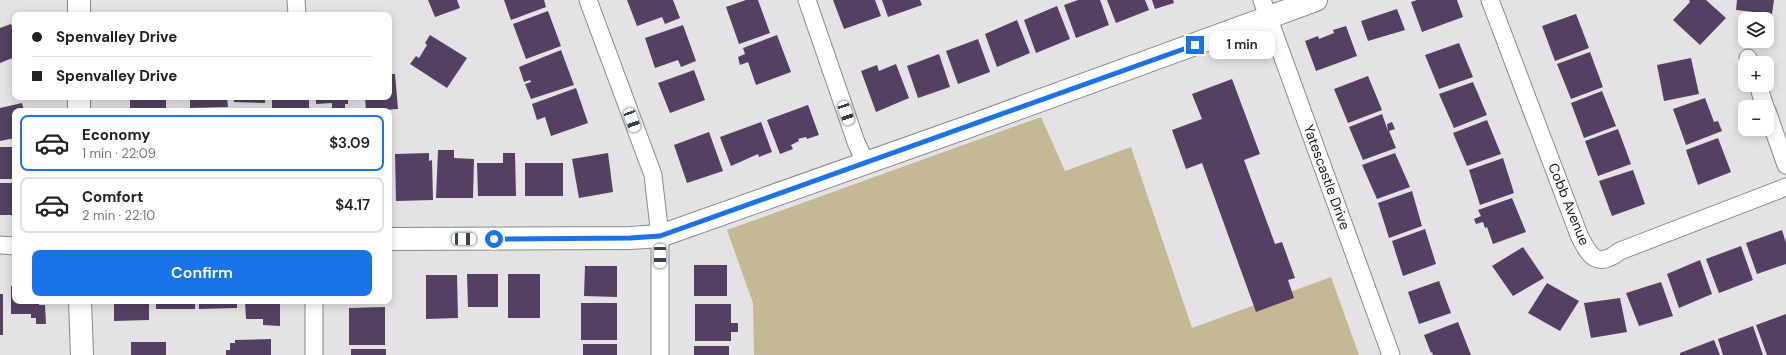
<!DOCTYPE html>
<html lang="en">
<head>
<meta charset="utf-8">
<style>
  body { margin:0; font-family:"DM Sans",sans-serif; background:#f2f2f2; color:#222; height:100vh; display:flex; flex-direction:column; font-size:15px; white-space:nowrap }
  * { box-sizing:border-box; margin:0 }
  p { font-size:13px; color:#767676 }
  .icon { flex:none; width:22px; height:22px; fill:none; stroke:currentColor; stroke-width:2; stroke-linecap:round; stroke-linejoin:round }
  .map { position:relative; flex:1; overflow:hidden }
  .side { position:absolute; left:12px; top:108px; width:380px; height:196px; display:flex; flex-direction:column; background:#fff; border-radius:8px; box-shadow:0 2px 10px #0003 }
  .side>* { flex:none }
  .banner { position:absolute; left:12px; top:12px; width:380px; height:88px; border-radius:8px; box-shadow:0 2px 10px #0003; display:grid; align-content:center; height:88px; padding:0 20px; background:#fff }
  .fabs { position:absolute; left:1738px; top:12px; display:grid; gap:8px }
  .fabs a { display:grid; place-items:center; width:36px; height:36px; border-radius:8px; background:#fff; box-shadow:0 2px 10px #0003; font-size:20px }
  .end { position:absolute; width:18px; height:18px; margin:-9px; border:5px solid #1a73e8; background:#fff; box-shadow:0 0 0 2px #fff }
  .from { border-radius:50% }
  .bubble { position:absolute; height:28px; border-radius:8px; background:#fff; box-shadow:0 2px 10px #0003; font-size:13px; font-weight:600; line-height:28px; text-align:center }
  .car { position:absolute; width:12px; height:24px; margin:-12px -6px; border-radius:5px; box-shadow:0 0 3px 1px #0007; background:linear-gradient(#fff 24%,#345 0 40%,#fff 0 76%,#345 0 86%,#fff 0) }
  .banner b { display:flex; align-items:center; gap:14px; height:38px; font-size:15px }
  .banner b+b { border-top:1px solid #e0e0e0 }
  .banner i { width:10px; height:10px; background:#222 }
  ul { padding:7px 0 0; list-style:none }
  li { display:flex; align-items:center; gap:12px; height:56px; margin:0 8px 6px; padding:0 12px; border:2px solid #e0e0e0; border-radius:8px }
  li div { flex:1 }
  li b { display:block; font-size:15px }
  li em { font-style:normal; font-weight:600 }
  li.current { border-color:#1a73e8 }
  li>.icon { width:36px; height:36px; stroke-width:1.5 }
  .cta { display:flex; gap:8px; margin-top:auto; padding:8px 20px }
  .cta a { flex:1; height:46px; border-radius:8px; background:#1a73e8; color:#fff; font-size:16px; font-weight:600; line-height:46px; text-align:center }
  .map>svg:first-child { display:block }
</style>
</head>
<body>
<div class="map">
<svg width="1786" height="355" viewBox="0 0 1786 355">
  <rect width="100%" height="100%" fill="#e4e2e5"/>
  <!-- green -->
  <path fill="#c5b894" d="M1041,117l24,54 66,-24 61,181 139,-51 28,78h-605l-1,-52 -26,-73z"/>
  <!-- building -->
  <g fill="#554063">
    <path d="M428,0h29l3,8 -25,9z"/>
    <path d="M504,0h40l2,7 -35,13z"/>
    <path d="M627,0h46l7,18 -15,6 -3,-7 -25,9z"/>
    <path d="M746,0h12l12,33 -31,11 -13,-37z"/>
    <path d="M833,0h42l6,16 -37,13z"/>
    <path d="M882,0h38l2,5 -34,12z"/>
    <path d="M1078,0h22l9,25 -33,13 -12,-33z"/>
    <path d="M1107,0h38l4,10 -33,13z"/>
    <path d="M1152,0h21l1,3 -19,6z"/>
    <path d="M1417,0h40l6,17 -41,15 -11,-30z"/>
    <path d="M1689,0h17l20,18 -26,27 -27,-25 17,-18z"/>
    <path d="M1737,0h37l-2,14 -36,-4z"/>
    <path d="M1057,6l13,33 -34,14 -12,-33z"/>
    <path d="M1397,9l8,21 -37,11 -7,-20z"/>
    <path d="M548,11l13,35 -35,13 -13,-35z"/>
    <path d="M1576,14l13,34 -34,13 -13,-35z"/>
    <path d="M1017,20l13,33 -33,14 -12,-33z"/>
    <path d="M11,24l4,10v23l-15,6v-35z"/>
    <path d="M683,25l13,36 -15,6 -3,-7 -23,8 -10,-30z"/>
    <path d="M1346,26l11,30 -41,15 -11,-30 13,-5 1,3 15,-6 -1,-3z"/>
    <path d="M430,35l37,23 -20,30 -37,-24 6,-8 3,2 8,-13 -2,-2z"/>
    <path d="M777,35l14,37 -35,13 -8,-23 -8,3 -2,-8 7,-3 -2,-6z"/>
    <path d="M978,39l12,33 -32,12 -12,-33z"/>
    <path d="M1459,43l14,34 -34,12 -14,-34z"/>
    <path d="M561,50l13,35 -43,14 -6,-15 6,-2 -1,-2 -6,2 -5,-15z"/>
    <path d="M1590,52l13,35 -32,12 -14,-35z"/>
    <path d="M939,54l11,33 -32,11 -11,-32z"/>
    <path d="M1691,58l8,36 -35,7 -7,-36z"/>
    <path d="M896,64l13,34 -33,14 -15,-41 16,-6 2,6z"/>
    <path d="M694,70l11,30 -35,13 -12,-30z"/>
    <path d="M389,74h6l3,35 -32,2 -1,-14h24z"/>
    <path d="M1368,76l14,34 -34,13 -14,-34z"/>
    <path d="M1232,79l28,75 -16,6 31,84 7,-2 13,36 -7,2 6,18 -38,14 -54,-149 -16,6 -14,-39 30,-11 -10,-25z"/>
    <path d="M1473,82l14,33 -33,13 -15,-34z"/>
    <path d="M576,88l12,35 -37,13 -6,-19 -8,3 -5,-16z"/>
    <path d="M1602,91l14,35 -32,12 -13,-35z"/>
    <rect x="130" y="97" width="36" height="14"/>
    <path d="M190,97h37l1,10 -38,1z"/>
    <path d="M234,97h31v6l-31,-1z"/>
    <rect x="272" y="97" width="37" height="11"/>
    <path d="M316,97h32v7h-3v7h-13v-8l-16,1z"/>
    <path d="M1705,98l9,24 4,-1 4,10 -36,14 -13,-36z"/>
    <path d="M22,103l2,8h-9v27l-15,3v-33z"/>
    <path d="M808,105l11,30 -12,4 -1,-2 -8,2 1,2 -8,4 2,4 -13,5 -13,-34z"/>
    <path d="M1382,114l6,17 -1,-7 5,-2 3,7 -6,2 7,17 -33,12 -14,-33z"/>
    <path d="M1487,120l14,34 -34,12 -14,-33z"/>
    <path d="M761,122l11,30 -13,5 -1,-3 -27,12 -11,-29z"/>
    <path d="M1618,129l13,35 -33,12 -13,-35z"/>
    <path d="M709,132l14,39 -36,12 -13,-38z"/>
    <path d="M1718,138l13,34 -33,13 -12,-35z"/>
    <rect x="0" y="147" width="15" height="32"/>
    <path d="M438,150h16v8l20,1 -1,39h-37z"/>
    <path d="M429,153v8l3,-1 1,40 -37,1 -1,-47z"/>
    <path d="M503,153h12l1,43h-38l-1,-33h26z"/>
    <path d="M608,153l5,39 -34,6 -7,-39z"/>
    <path d="M1395,153l15,34 -33,12 -15,-34z"/>
    <path d="M1503,158l11,35 -34,12 -11,-35z"/>
    <rect x="389" y="159" width="3" height="39"/>
    <rect x="525" y="163" width="38" height="33"/>
    <path d="M1633,170l12,34 -33,12 -13,-35z"/>
    <rect x="0" y="183" width="15" height="32"/>
    <path d="M1412,191l10,35 -33,12 -11,-35z"/>
    <path d="M1512,198l14,34 -33,12 -6,-17 -2,1 -2,-6 -7,2 -2,-5 7,-3 -3,-6z"/>
    <path d="M1425,229l11,35 -33,12 -11,-35z"/>
    <path d="M1782,230l4,13v21l-29,10 -11,-31z"/>
    <path d="M1741,246l12,34 -34,13 -13,-34z"/>
    <path d="M1523,247l21,31 -31,18 -21,-30z"/>
    <path d="M1700,260l12,34 -33,14 -12,-34z"/>
    <rect x="694" y="265" width="33" height="31"/>
    <path d="M585,266h32v31l-33,-1z"/>
    <path d="M467,274h31v33h-30z"/>
    <rect x="508" y="274" width="32" height="44"/>
    <path d="M426,275h31l1,43 -32,1z"/>
    <path d="M1439,281l12,32 -32,11 -11,-32z"/>
    <path d="M1661,282l12,34 -34,10 -13,-33z"/>
    <path d="M1547,283l32,18 -19,30 -32,-18z"/>
    <path d="M11,286h4v15h24v4h6l1,19h-10v-6h-5v-4h-20z"/>
    <rect x="0" y="294" width="3" height="41"/>
    <path d="M1620,298l7,34 -36,6 -7,-35z"/>
    <path d="M114,301h35v19l-35,1z"/>
    <rect x="156" y="301" width="39" height="8"/>
    <path d="M199,301h38v7l-38,1z"/>
    <path d="M245,301h35v25l-17,-1v-6h-17z"/>
    <rect x="581" y="303" width="36" height="37"/>
    <path d="M695,304h36v19h7v9h-7v9h-36z"/>
    <path d="M385,307v38h-36v-37z"/>
    <path d="M1786,314v41h-19l-11,-30z"/>
    <path d="M1458,322l13,33h-38l-1,-3 -1,1 -7,-18z"/>
    <path d="M1753,326l10,29h-40l-5,-16z"/>
    <path d="M271,339v16h-45v-5h4v-7h5v-3z"/>
    <path d="M1714,340l6,15h-40v-2z"/>
    <rect x="131" y="342" width="35" height="13"/>
    <rect x="583" y="344" width="34" height="11"/>
    <rect x="694" y="346" width="35" height="9"/>
    <rect x="351" y="349" width="35" height="6"/>
  </g>
  <g fill="none" stroke-linecap="round" stroke-linejoin="round">
    <defs>
      <g id="street">
        <path d="M296,0l1,15"/>
        <path d="M588,0l65,175 7,61v119"/>
        <path d="M807,0l49,142 9,20"/>
        <path d="M1262,0l129,355"/>
        <path d="M1490,0l89,235c10,21 18,34 41,16l166,-64"/>
        <path d="M1748,58l2,5"/>
        <path d="M1758,85l7,22"/>
        <path d="M1767,111l19,54"/>
        <path d="M0,245l15,1"/>
        <path d="M314,301v54"/>
      </g>
      <g id="secondary">
        <path d="M79,0v15"/>
        <path d="M79,97v14"/>
        <path d="M389,239l241,-1 30,-2 313,-111 343,-125"/>
        <path d="M80,301l2,54"/>
      </g>
    </defs>
    <!-- street casing -->
    <use href="#street" stroke="#89888a" stroke-width="19"/>
    <!-- secondary casing -->
    <use href="#secondary" stroke="#89888a" stroke-width="24"/>
    <!-- street -->
    <use href="#street" stroke="#fff" stroke-width="17"/>
    <!-- secondary -->
    <use href="#secondary" stroke="#fff" stroke-width="22"/>
  </g>
  <g fill="none" stroke-linecap="round" stroke-linejoin="round">
    <!-- route -->
    <path stroke="#1a73e8" stroke-width="5" d="M494,239l136,-1 30,-2 535,-191"/>
  </g>
  <g text-anchor="middle" dominant-baseline="central" stroke-width="4" stroke-linejoin="round" paint-order="stroke">
    <!-- street labels -->
    <g font-size="14" fill="#181718" stroke="#fff">
      <text transform="translate(1327 177) rotate(70)">Yatescastle Drive</text>
      <text transform="translate(1569 204) rotate(68)">Cobb Avenue</text>
    </g>
  </g>
</svg>
<div class="fabs">
<a><svg class="icon" aria-label="layers" viewBox="0 0 24 24"><path d="M12 4l9 5-9 5-9-5zM3 14l9 5 9-5"/></svg></a>
<a>+</a>
<a>−</a>
</div>
<i class="end from" style="left:494px;top:239px"></i>
<i class="end" style="left:1195px;top:45px"></i>
<div class="bubble" style="left:1209px;top:31px;width:66px">1 min</div>
<i class="car" style="left:846px;top:113px;rotate:161deg"></i>
<i class="car" style="left:632px;top:120px;rotate:160deg"></i>
<i class="car" style="left:464px;top:239px;rotate:90deg"></i>
<i class="car" style="left:660px;top:256px;rotate:180deg"></i>
<div class="banner">
<b><i class="from"></i>Spenvalley Drive</b>
<b><i></i>Spenvalley Drive</b>
</div>
<section class="side">
<ul>
<li class="current"><svg class="icon" aria-label="car" viewBox="0 0 24 24"><path d="M5 17H2v-5l4-1 3-4h7l3 4 3 1v5h-3M9 17h6M6 11h13"/><circle cx="7" cy="17" r="2"/><circle cx="17" cy="17" r="2"/></svg><div><b>Economy</b><p>1 min · 22:09</p></div><em>$3.09</em></li>
<li><svg class="icon" aria-label="car" viewBox="0 0 24 24"><path d="M5 17H2v-5l4-1 3-4h7l3 4 3 1v5h-3M9 17h6M6 11h13"/><circle cx="7" cy="17" r="2"/><circle cx="17" cy="17" r="2"/></svg><div><b>Comfort</b><p>2 min · 22:10</p></div><em>$4.17</em></li>
</ul>
<div class="cta"><a>Confirm</a></div>
</section>
</div>
</body>
</html>
